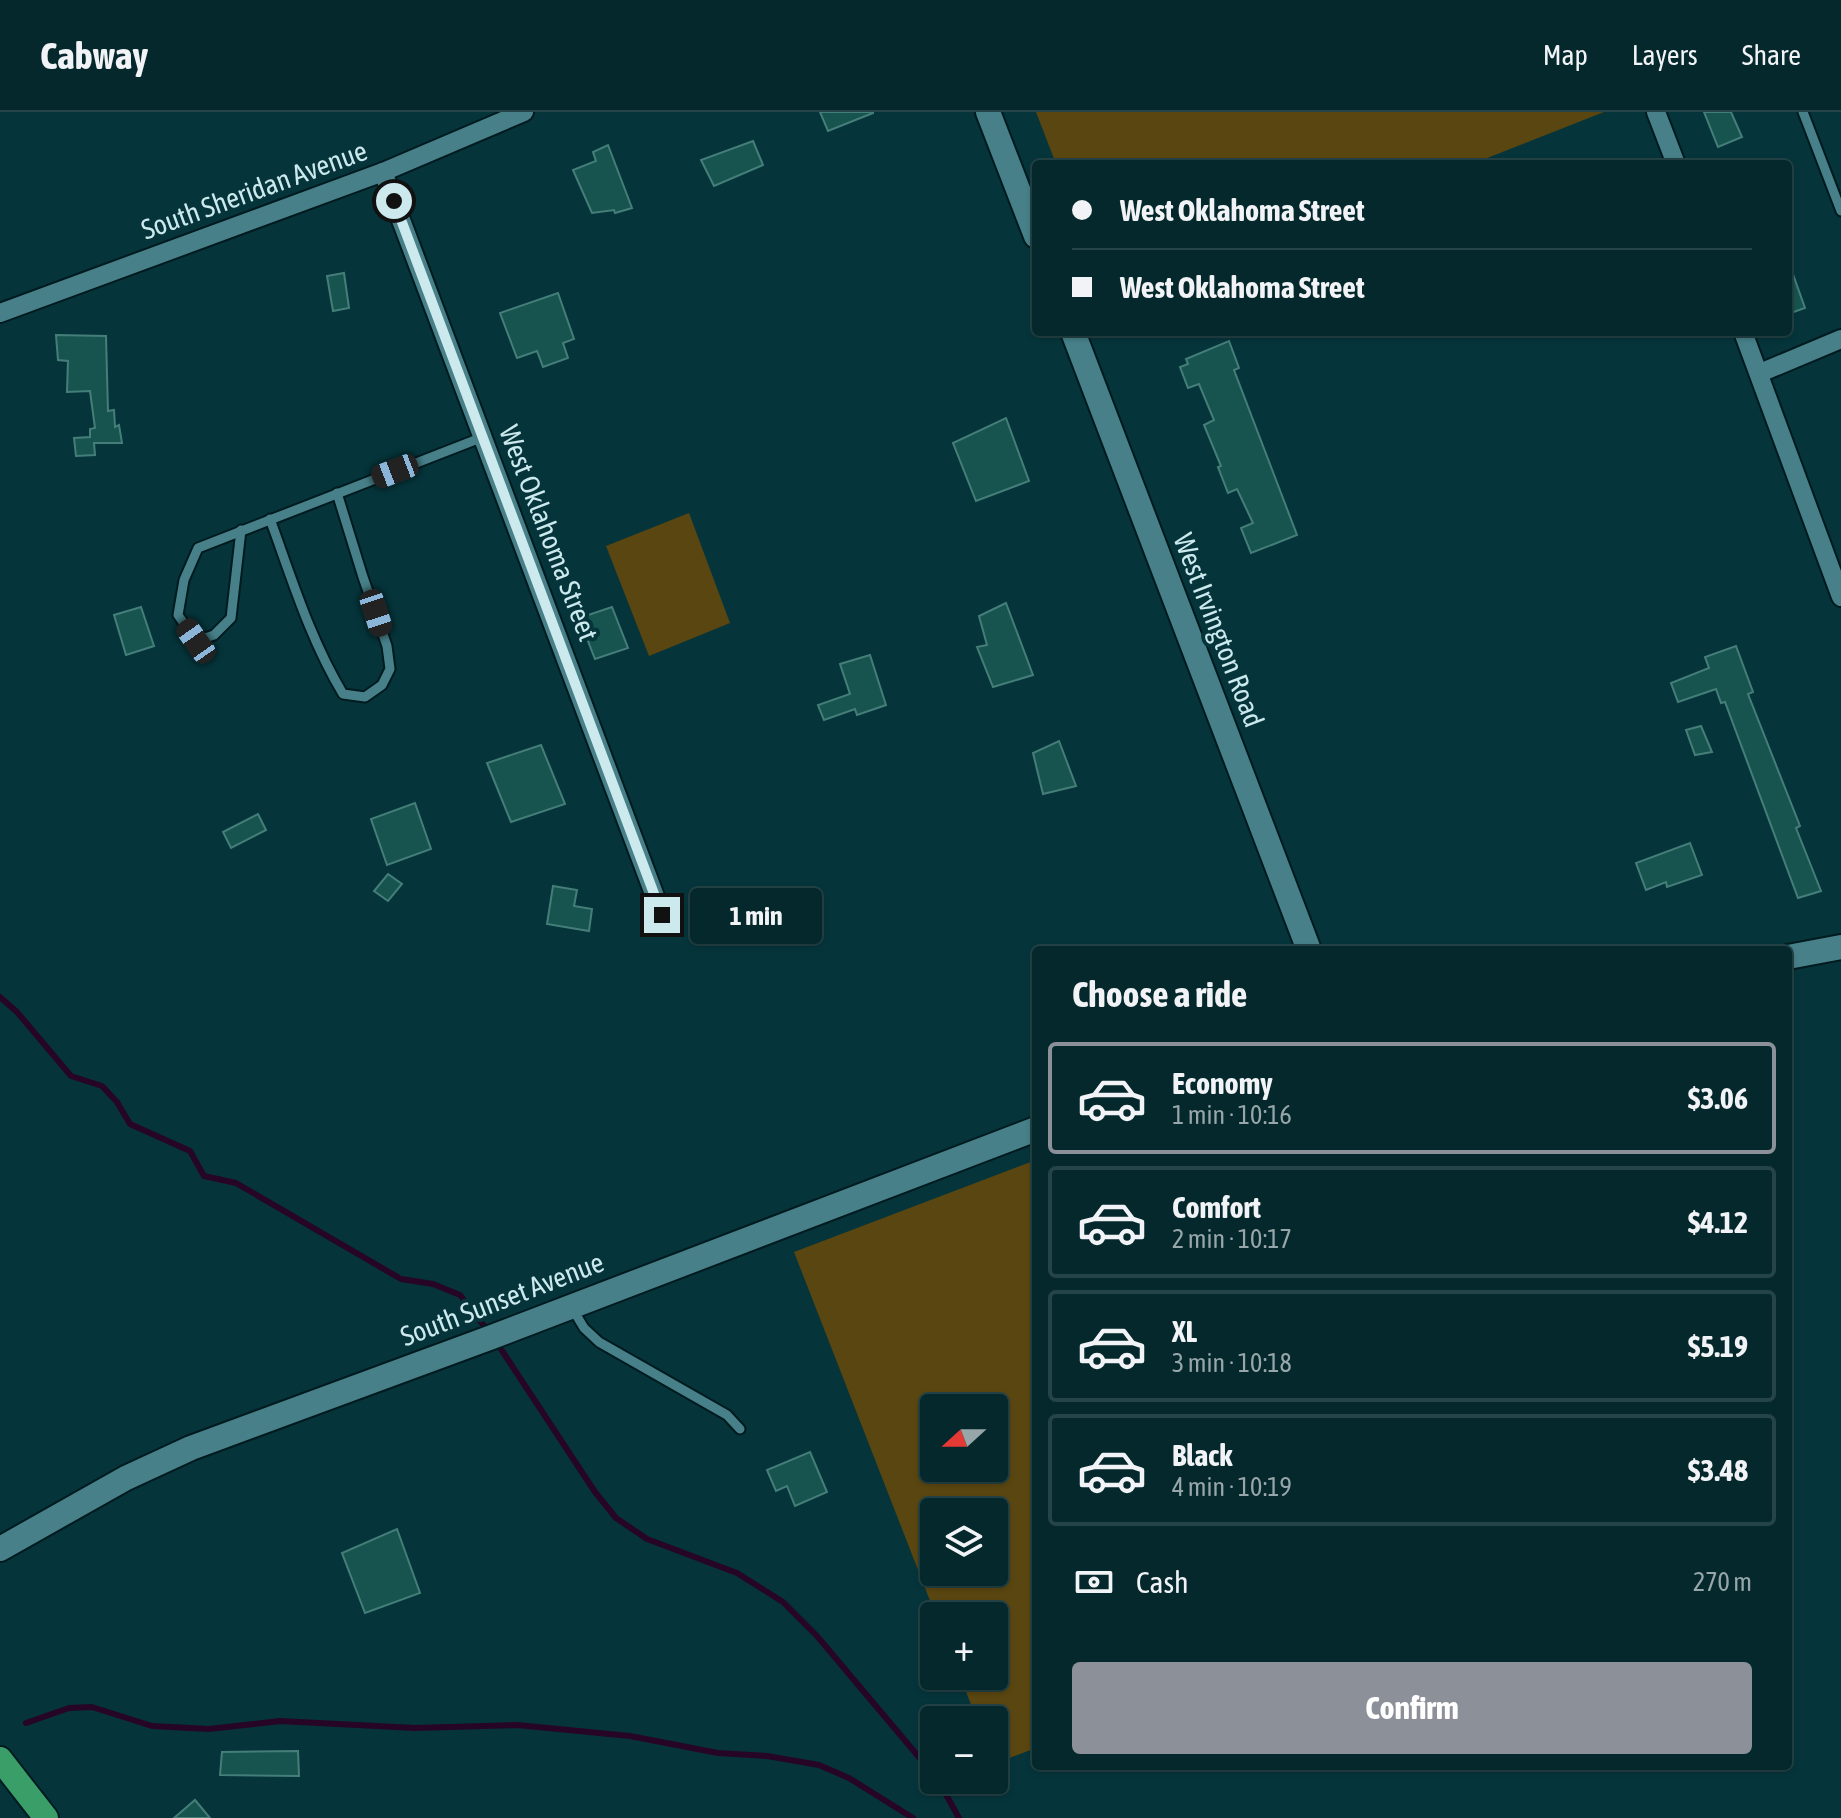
<!DOCTYPE html>
<html lang="en">
<head>
<meta charset="utf-8">
<style>
  body { margin:0; font-family:"Asap Condensed",sans-serif; background:#0d3034; color:#f1f3f6; height:100vh; display:flex; flex-direction:column; font-size:30px; white-space:nowrap }
  * { box-sizing:border-box; margin:0 }
  p { font-size:26px; color:#97a6a9 }
  .icon { flex:none; width:44px; height:44px; fill:none; stroke:currentColor; stroke-width:2; stroke-linecap:round; stroke-linejoin:round }
  .map { position:relative; flex:1; overflow:hidden }
  .panel { position:absolute; left:1032px; top:834px; width:760px; height:824px; display:flex; flex-direction:column; background:#04282c; border-radius:8px; box-shadow:0 2px 6px #0004,0 0 0 2px #254448 }
  .panel>* { flex:none }
  .banner { position:absolute; left:1032px; top:48px; width:760px; height:176px; border-radius:8px; box-shadow:0 2px 6px #0004,0 0 0 2px #254448; display:grid; align-content:center; height:176px; padding:0 40px; background:#04282c }
  .needle { width:52px; rotate:249deg }
  .controls { position:absolute; left:920px; top:1282px; display:grid; gap:16px }
  .controls a { display:grid; place-items:center; width:88px; height:88px; border-radius:8px; background:#04282c; box-shadow:0 2px 6px #0004,0 0 0 2px #254448; font-size:40px }
  .end { position:absolute; width:36px; height:36px; margin:-18px; border:10px solid #cce9ed; background:#111; box-shadow:0 0 0 4px #111 }
  .from { border-radius:50% }
  .bubble { position:absolute; height:56px; border-radius:8px; background:#04282c; box-shadow:0 2px 6px #0004,0 0 0 2px #254448; font-size:26px; font-weight:700; line-height:56px; text-align:center }
  .car { position:absolute; width:24px; height:48px; margin:-24px -12px; border-radius:10px; box-shadow:0 0 6px 2px #0007; background:linear-gradient(#222 24%,#8ab4d8 0 40%,#222 0 76%,#8ab4d8 0 86%,#222 0) }
  .banner b { display:flex; align-items:center; gap:28px; height:76px; font-size:30px }
  .banner b+b { border-top:2px solid #254448 }
  .banner i { width:20px; height:20px; background:#f1f3f6 }
  ul { padding:0; list-style:none }
  li { display:flex; align-items:center; gap:24px; height:112px; margin:0 16px 12px; padding:0 24px; border:4px solid #254448; border-radius:8px }
  li div { flex:1 }
  li b { display:block; font-size:30px }
  li em { font-style:normal; font-weight:700 }
  li.on { border-color:#8c9099 }
  li>.icon { width:72px; height:72px; stroke-width:1.5 }
  h2 { padding:0 40px; font-size:36px; line-height:96px }
  .pay { display:flex; align-items:center; gap:20px; height:88px; padding:0 40px; font-size:30px }
  .pay p { margin-inline-start:auto }
  .action { display:flex; gap:16px; margin-top:auto; padding:16px 40px }
  .action a { flex:1; height:92px; border-radius:8px; background:#8c9099; color:#fff; font-size:32px; font-weight:700; line-height:92px; text-align:center }
  header { display:flex; align-items:center; gap:48px; box-sizing:border-box; height:112px; padding:0 40px; background:#04282c; border-bottom:2px solid #254448 }
  header strong { font-size:38px }
  nav { display:flex; gap:44px; margin-inline-start:auto; font-size:28px }
  .map>svg:first-child { display:block }
</style>
</head>
<body>
<header>
<strong>Cabway</strong>
<nav><a>Map</a><a>Layers</a><a>Share</a></nav>
</header>
<div class="map">
<svg width="1841" height="1706" viewBox="0 0 1841 1706">
  <rect width="100%" height="100%" fill="#05353b"/>
  <!-- green -->
  <g fill="#5a4610" fill-rule="evenodd">
    <path d="M1036,0h568l-132,52h-416z"/>
    <path d="M689,401l41,110 -81,33 -43,-110z"/>
    <path d="M1036,1048v588l-42,16v-44h-17l-17,-44h34v-60h-58l-142,-364zM934,1296h60v60h-60zM934,1400h60v60h-60z"/>
  </g>
  <g fill="none" stroke-linecap="round" stroke-linejoin="round">
    <!-- stream -->
    <g stroke="#270527" stroke-width="6">
      <path d="M0,885l17,15 54,64 31,10 15,16 13,22 60,27 14,25 32,7 165,96 32,5 27,11 28,36"/>
      <path d="M495,1228l100,152 21,26 31,21 90,34 46,29 34,34 117,139"/>
      <path d="M26,1611l43,-15 23,-1 60,19 57,3 71,-8 135,7 102,-3 113,11 88,17 49,3 52,9 30,13 64,40"/>
      <path d="M938,1668l21,38"/>
    </g>
  </g>
  <!-- building -->
  <g fill="#17544f" stroke="#457e79" stroke-width="2">
    <path d="M820,0h53v1l-45,18z"/>
    <path d="M1704,0h27l11,25 -24,10z"/>
    <path d="M753,29l10,24 -49,21 -13,-26z"/>
    <path d="M608,33l24,63 -17,5 -1,-3 -22,3 -19,-43 23,-9 -3,-9z"/>
    <path d="M1788,154h2l15,42 -17,6z"/>
    <path d="M344,161l5,35 -16,3 -6,-35z"/>
    <path d="M558,181l16,46 -11,4 5,15 -25,9 -6,-16 -20,7 -17,-45z"/>
    <path d="M56,223l50,1 2,75 6,-1 1,17 4,-2 3,18h-28l1,12 -19,1 -2,-18 16,-1v-8l5,-1 -5,-37 -23,1 1,-31 -10,-1z"/>
    <path d="M1229,229l10,27 -5,2 63,165 -46,18 -10,-25 12,-5 -16,-34 -9,4 -10,-26 3,-1 -17,-41 10,-5 -15,-36 -11,4 -8,-21 8,-3 -2,-5z"/>
    <path d="M1006,306l23,63 -53,20 -23,-58z"/>
    <path d="M1006,491l27,72 -40,12 -16,-40 10,-2 -8,-29z"/>
    <path d="M141,495l13,39 -28,9 -12,-40z"/>
    <path d="M612,495l16,41 -33,11 -16,-41z"/>
    <path d="M1736,534l17,46 -5,2 52,132 -4,2 25,63 -23,7 -73,-196 -4,1 -5,-14 -38,13 -7,-19 38,-15 -4,-11z"/>
    <path d="M870,543l16,50 -29,10 -2,-6 -31,11 -6,-15 32,-11 -10,-30z"/>
    <path d="M1701,614l11,26 -17,3 -9,-25z"/>
    <path d="M1059,629l17,45 -33,8 -10,-41z"/>
    <path d="M541,633l24,59 -54,18 -24,-59z"/>
    <path d="M415,691l16,46 -44,16 -16,-46z"/>
    <path d="M258,702l8,16 -35,18 -8,-16z"/>
    <path d="M1690,731l12,32 -35,12 -1,-5 -20,8 -10,-27z"/>
    <path d="M388,762l14,10 -14,17 -14,-10z"/>
    <path d="M553,774l24,4 -3,16 18,3 -3,22 -42,-7z"/>
    <path d="M810,1340l17,40 -32,14 -8,-20 -11,5 -9,-21z"/>
    <path d="M397,1417l23,64 -55,20 -23,-60z"/>
    <path d="M298,1639l1,25 -79,-1 2,-23z"/>
    <path d="M195,1688l15,18h-36z"/>
  </g>
  <g fill="none" stroke-linecap="round" stroke-linejoin="round">
    <defs>
      <g id="lane">
        <path d="M1803,0l38,99"/>
        <path d="M270,407c22,60 40,120 73,175l22,3 17,-12 8,-16 -3,-23 -24,-69 -26,-84"/>
        <path d="M241,418l-10,88 -17,17 -18,6 -18,-26 6,-35 14,-32 285,-111"/>
        <path d="M572,1196l12,20 15,14 128,73 13,14"/>
      </g>
      <g id="street">
        <path d="M1656,0l20,52"/>
        <path d="M383,60l279,743"/>
        <path d="M0,201l383,-141 141,-60"/>
        <path d="M1743,220l98,265"/>
        <path d="M1760,261l81,-34"/>
      </g>
      <g id="secondary">
        <path d="M988,0l48,124"/>
        <path d="M1073,220l236,618"/>
        <path d="M1788,845l53,-10"/>
        <path d="M0,1437l126,-71 65,-30 301,-111 544,-208"/>
      </g>
      <path id="primary" d="M0,1647l46,59"/>
    </defs>
    <!-- lane casing -->
    <use href="#lane" stroke="#001b1f" stroke-width="13"/>
    <!-- street casing -->
    <use href="#street" stroke="#001b1f" stroke-width="22"/>
    <!-- secondary casing -->
    <use href="#secondary" stroke="#001b1f" stroke-width="28"/>
    <!-- primary casing -->
    <use href="#primary" stroke="#001b1f" stroke-width="28"/>
    <!-- lane -->
    <use href="#lane" stroke="#478089" stroke-width="9"/>
    <!-- street -->
    <use href="#street" stroke="#478089" stroke-width="18"/>
    <!-- secondary -->
    <use href="#secondary" stroke="#478089" stroke-width="24"/>
    <!-- primary -->
    <use href="#primary" stroke="#399e67" stroke-width="24"/>
  </g>
  <g fill="none" stroke-linecap="round" stroke-linejoin="round">
    <!-- route -->
    <path stroke="#cce9ed" stroke-width="10" d="M394,89l268,714"/>
  </g>
  <g text-anchor="middle" dominant-baseline="central" stroke-width="8" stroke-linejoin="round" paint-order="stroke">
    <!-- street labels -->
    <g font-size="28" fill="#cce9ed" stroke="#05353b">
      <text transform="translate(254 78) rotate(-20)">South Sheridan Avenue</text>
      <text transform="translate(549 421) rotate(69)">West Oklahoma Street</text>
      <text transform="translate(1219 518) rotate(69)">West Irvington Road</text>
      <text transform="translate(502 1187) rotate(-21)">South Sunset Avenue</text>
    </g>
  </g>
</svg>
<div class="controls">
<a><svg class="needle" viewBox="-14 -14 28 28"><path d="M0-13l5 13h-10z" fill="#e53935"/><path d="M0 13l5-13h-10z" fill="#97a6a9"/></svg></a>
<a><svg class="icon" aria-label="layers" viewBox="0 0 24 24"><path d="M12 4l9 5-9 5-9-5zM3 14l9 5 9-5"/></svg></a>
<a>+</a>
<a>−</a>
</div>
<i class="end from" style="left:394px;top:89px"></i>
<i class="end" style="left:662px;top:803px"></i>
<div class="bubble" style="left:690px;top:776px;width:132px">1 min</div>
<i class="car" style="left:395px;top:359px;rotate:249deg"></i>
<i class="car" style="left:376px;top:501px;rotate:162deg"></i>
<i class="car" style="left:196px;top:529px;rotate:325deg"></i>
<div class="banner">
<b><i class="from"></i>West Oklahoma Street</b>
<b><i></i>West Oklahoma Street</b>
</div>
<section class="panel">
<h2>Choose a ride</h2>
<ul>
<li class="on"><svg class="icon" aria-label="car" viewBox="0 0 24 24"><path d="M5 17H2v-5l4-1 3-4h7l3 4 3 1v5h-3M9 17h6M6 11h13"/><circle cx="7" cy="17" r="2"/><circle cx="17" cy="17" r="2"/></svg><div><b>Economy</b><p>1 min · 10:16</p></div><em>$3.06</em></li>
<li><svg class="icon" aria-label="car" viewBox="0 0 24 24"><path d="M5 17H2v-5l4-1 3-4h7l3 4 3 1v5h-3M9 17h6M6 11h13"/><circle cx="7" cy="17" r="2"/><circle cx="17" cy="17" r="2"/></svg><div><b>Comfort</b><p>2 min · 10:17</p></div><em>$4.12</em></li>
<li><svg class="icon" aria-label="car" viewBox="0 0 24 24"><path d="M5 17H2v-5l4-1 3-4h7l3 4 3 1v5h-3M9 17h6M6 11h13"/><circle cx="7" cy="17" r="2"/><circle cx="17" cy="17" r="2"/></svg><div><b>XL</b><p>3 min · 10:18</p></div><em>$5.19</em></li>
<li><svg class="icon" aria-label="car" viewBox="0 0 24 24"><path d="M5 17H2v-5l4-1 3-4h7l3 4 3 1v5h-3M9 17h6M6 11h13"/><circle cx="7" cy="17" r="2"/><circle cx="17" cy="17" r="2"/></svg><div><b>Black</b><p>4 min · 10:19</p></div><em>$3.48</em></li>
</ul>
<div class="pay"><svg class="icon" aria-label="cash" viewBox="0 0 24 24"><path d="M3 7h18v10H3z"/><circle cx="12" cy="12" r="2"/></svg>Cash<p>270 m</p></div>
<div class="action"><a>Confirm</a></div>
</section>
</div>
</body>
</html>
